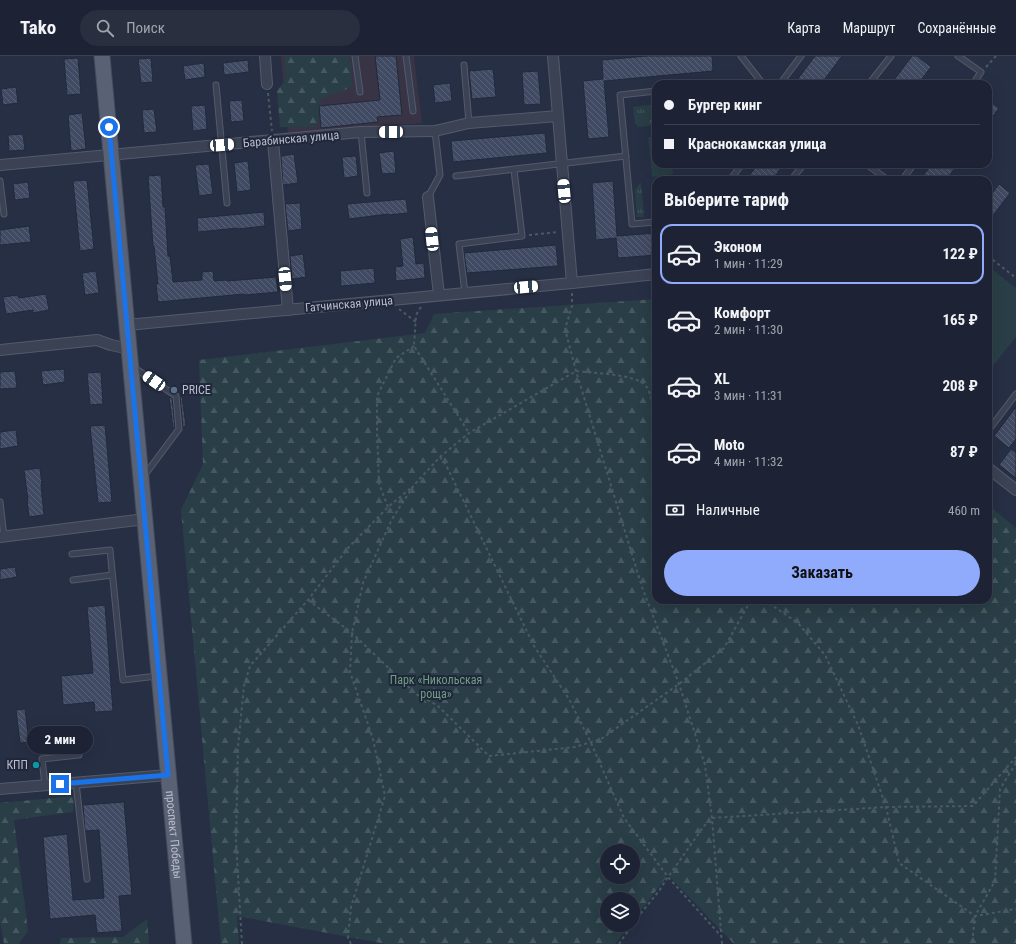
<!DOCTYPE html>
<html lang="ru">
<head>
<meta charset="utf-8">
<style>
  body { margin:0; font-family:"Roboto Condensed",sans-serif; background:#2a2f40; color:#f1f3f6; height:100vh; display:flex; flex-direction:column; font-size:15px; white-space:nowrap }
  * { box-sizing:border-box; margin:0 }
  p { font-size:13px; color:#a0a4ac }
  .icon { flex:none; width:22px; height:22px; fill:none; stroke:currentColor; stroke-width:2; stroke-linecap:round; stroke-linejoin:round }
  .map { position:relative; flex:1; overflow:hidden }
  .details { position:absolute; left:652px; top:120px; width:340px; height:428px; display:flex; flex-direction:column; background:#1d2334; border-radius:12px; box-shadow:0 4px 16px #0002,0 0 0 1px #3b404f }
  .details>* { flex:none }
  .banner { position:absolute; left:652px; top:24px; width:340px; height:88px; border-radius:12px; box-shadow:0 4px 16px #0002,0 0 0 1px #3b404f; display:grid; align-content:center; height:88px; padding:0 12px; background:#1d2334 }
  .fabs { position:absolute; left:600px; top:788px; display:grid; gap:8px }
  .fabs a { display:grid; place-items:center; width:40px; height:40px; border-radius:50%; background:#1d2334; box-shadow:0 4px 16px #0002,0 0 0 1px #3b404f; font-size:20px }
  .end { position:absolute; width:18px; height:18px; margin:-9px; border:5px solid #1a73e8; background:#fff; box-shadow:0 0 0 2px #fff }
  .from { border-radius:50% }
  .bubble { position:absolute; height:28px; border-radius:14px; background:#1d2334; box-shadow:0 4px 16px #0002,0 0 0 1px #3b404f; font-size:13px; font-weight:700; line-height:28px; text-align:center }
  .car { position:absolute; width:12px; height:24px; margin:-12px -6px; border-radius:5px; box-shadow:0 0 3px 1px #0007; background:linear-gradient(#fff 24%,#345 0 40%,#fff 0 76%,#345 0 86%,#fff 0) }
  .banner b { display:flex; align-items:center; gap:14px; height:38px; font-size:15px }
  .banner b+b { border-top:1px solid #3b404f }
  .banner i { width:10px; height:10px; background:#f1f3f6 }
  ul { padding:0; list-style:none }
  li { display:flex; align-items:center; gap:12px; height:60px; margin:0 8px 6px; padding:0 4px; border:2px solid transparent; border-radius:12px }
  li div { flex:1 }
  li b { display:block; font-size:15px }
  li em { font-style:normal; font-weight:700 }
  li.selected { border-color:#90abfc }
  li>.icon { width:36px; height:36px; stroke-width:1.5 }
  h2 { padding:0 12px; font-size:18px; line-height:48px }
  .pay { display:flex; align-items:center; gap:10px; height:44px; padding:0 12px; font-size:15px }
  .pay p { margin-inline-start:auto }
  .primary-button { display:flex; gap:8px; margin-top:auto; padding:8px 12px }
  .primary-button a { flex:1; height:46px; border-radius:24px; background:#90abfc; color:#111; font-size:16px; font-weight:700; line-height:46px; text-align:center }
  header { display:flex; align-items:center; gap:24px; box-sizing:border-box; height:56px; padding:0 20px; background:#1d2334; border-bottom:1px solid #3b404f }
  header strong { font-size:19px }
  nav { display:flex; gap:22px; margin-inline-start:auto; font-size:14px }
  .search { width:280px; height:36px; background:#2a2f40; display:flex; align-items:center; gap:10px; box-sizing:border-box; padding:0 14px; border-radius:22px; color:#a0a4ac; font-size:15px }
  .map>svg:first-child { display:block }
</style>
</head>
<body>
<header>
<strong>Tako</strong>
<div class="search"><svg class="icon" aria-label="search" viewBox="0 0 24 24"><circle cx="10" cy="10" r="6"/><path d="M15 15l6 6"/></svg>Поиск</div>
<nav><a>Карта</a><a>Маршрут</a><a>Сохранённые</a></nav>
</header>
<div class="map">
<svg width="1016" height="888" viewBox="0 0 1016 888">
  <defs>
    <pattern id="grass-tufts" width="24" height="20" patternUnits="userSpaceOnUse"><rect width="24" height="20" fill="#293e46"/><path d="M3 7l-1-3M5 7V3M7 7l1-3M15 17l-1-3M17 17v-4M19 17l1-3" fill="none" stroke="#465860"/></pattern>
    <pattern id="forest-firs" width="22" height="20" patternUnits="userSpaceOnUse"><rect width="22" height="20" fill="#293e46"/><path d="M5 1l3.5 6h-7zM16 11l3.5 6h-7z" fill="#465860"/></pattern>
    <pattern id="building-back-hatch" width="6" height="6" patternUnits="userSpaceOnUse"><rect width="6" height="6" fill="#404a62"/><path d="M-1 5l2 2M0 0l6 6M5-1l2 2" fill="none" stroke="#5a6277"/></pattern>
  </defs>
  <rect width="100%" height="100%" fill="#272f45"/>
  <!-- medical -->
  <path fill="#383445" d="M281,0h133l8,67 -134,10z"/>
  <!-- grass -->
  <g fill="url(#grass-tufts)">
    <path d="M656,48v21l-18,2 -3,-4 -2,-16z"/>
    <path d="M640,127h1l3,34h-7l-2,-27z"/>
  </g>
  <!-- forest -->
  <g fill="url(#forest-firs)" fill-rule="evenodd">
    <path d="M285,0h65l2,31 -31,12 -4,28h-37l-3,-36 9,-12z"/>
    <path d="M656,243v301h332v-95l28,23v416h-282l-66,-69 -35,46v-22h-26v26h23l-15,19h-229l-149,-28 2,28h-18l-40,-434 22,-46 -4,-104 226,-27 9,-19zM607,795h26v26h-26z"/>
    <path d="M74,740l-1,16 -59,8 14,111 -9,13h-15l-4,-22v-119z"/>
    <path d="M147,863l2,25h-89l1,-6 62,-1z"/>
  </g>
  <!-- pitch -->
  <g fill="#293e46">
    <path d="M648,81h8v27h16l1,10 -21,3z"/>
    <path d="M988,210l28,22v49l-28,35z"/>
  </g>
  <!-- building -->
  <g fill="url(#building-back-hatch)" stroke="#22293c">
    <path d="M375,0h21l6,59 -25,2 1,5 -57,6 -2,-22 61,-6z"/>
    <path d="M647,0h65l1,15 -109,10 5,56 -21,2 -5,-58 20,-2 -1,-19z"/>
    <path d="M815,0h27l-21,28h-27z"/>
    <path d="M912,0h5l14,11 -13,17h-27z"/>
    <path d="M78,2l3,36 -14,1 -3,-36z"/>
    <path d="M151,2l2,24 -12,1 -3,-24z"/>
    <path d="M248,4l1,12 -25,3 -1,-12z"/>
    <path d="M204,7l1,14 -20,3 -2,-14z"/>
    <path d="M493,13l3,28 -24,2 -3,-28z"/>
    <path d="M538,15l3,33 -17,1 -2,-33z"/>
    <path d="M450,27l2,18 -17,2 -2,-18z"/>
    <path d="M16,31l2,16 -15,2 -2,-16z"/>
    <path d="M242,44l2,21 -13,1 -2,-21z"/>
    <path d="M988,44l11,8 -11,15z"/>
    <path d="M205,49l2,24 -14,2 -2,-25z"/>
    <path d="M154,53l3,23 -13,1 -2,-23z"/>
    <path d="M82,57l4,36 -15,2 -3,-36z"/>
    <path d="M545,77l2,20 -94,9 -2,-21z"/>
    <path d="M23,78l2,16 -16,1 -1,-16z"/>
    <path d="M394,95l2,22 -14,1 -3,-21z"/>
    <path d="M294,98l4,29 -15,2 -2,-29z"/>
    <path d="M356,100l2,20 -14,2 -2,-21z"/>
    <path d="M248,105l3,29 -14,2 -3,-29z"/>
    <path d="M209,108l4,30 -14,2 -4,-31z"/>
    <path d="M758,108h26l-12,16h-26z"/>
    <path d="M932,108h26l-12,16h-26z"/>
    <path d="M161,119l2,32h2l3,49h2l3,26 29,-2v-8l11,-1 1,10 13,-1v1l49,-4 2,15 -33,3 -1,-1 -86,8 -2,-18h2l-4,-38h-1l-5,-70z"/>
    <path d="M87,124l7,69 -14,2 -7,-70z"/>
    <path d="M613,125l4,55 39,-3v22l-38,3 -2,-20 -20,2 -4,-57z"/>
    <path d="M28,126l2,16 -15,2 -2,-16z"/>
    <path d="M999,128l11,9 -22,29v-23z"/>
    <path d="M406,143l2,14 -20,2v-1l-39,5 -2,-15z"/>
    <path d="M300,147l2,26 -14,2 -3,-27z"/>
    <path d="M264,156l1,14 -27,3v-1l-40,4 -1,-14z"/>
    <path d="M29,170l2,16 -31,3v-15z"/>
    <path d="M413,181l3,27 8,-1 1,15 -29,3 -1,-14 8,-1 -3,-27z"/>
    <path d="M556,189l2,21 -91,7 -3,-20z"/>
    <path d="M303,198l3,23 -14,2 -2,-23z"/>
    <path d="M374,212l1,15 -34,3 -1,-15z"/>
    <path d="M96,215l3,22 -14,2 -3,-22z"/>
    <path d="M46,238l3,16 -16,3v-3l-27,4 -3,-17 15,-2 1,3z"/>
    <path d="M64,313l1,13 -22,3 -2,-14z"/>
    <path d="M15,315l2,17 -17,1v-17z"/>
    <path d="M101,316l2,32 -13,1 -3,-32z"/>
    <path d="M180,340h2l4,30 -3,1z"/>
    <path d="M169,341l3,1 3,30h-2z"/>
    <path d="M1016,351v32l-7,9 -15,-12z"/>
    <path d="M105,369l7,77 -14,1 -8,-77z"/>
    <path d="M16,374l2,16 -18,3v-17z"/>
    <path d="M1011,393l5,4v25l-17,-13z"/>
    <path d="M40,412l2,17h-1l3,30 -15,2 -2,-17h1l-4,-30z"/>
    <path d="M15,511l2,10 -17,3v-11z"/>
    <path d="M105,549l8,106 -18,1 -1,-10 -31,3 -2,-29 32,-3 -6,-66z"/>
    <path d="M25,653l4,33 -9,1 -4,-33z"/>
    <path d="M124,746l8,93 -13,1 3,35 -25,2 -2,-18 -45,4 -7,-82 24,-3 6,66 31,-2 -5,-68 -14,1 -2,-26z"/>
  </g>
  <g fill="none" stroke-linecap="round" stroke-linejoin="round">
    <defs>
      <g id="service">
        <path d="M355,0l5,36"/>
        <path d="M406,0l7,55"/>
        <path d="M741,0l22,28"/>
        <path d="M958,0l23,16 -8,12"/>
        <path d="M464,9l5,58"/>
        <path d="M717,28h32"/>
        <path d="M780,28l21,-28"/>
        <path d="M869,28l22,-28"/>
        <path d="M216,29l11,118"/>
        <path d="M656,35l-36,4 12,129 24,-2"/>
        <path d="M361,76l6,61"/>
        <path d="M866,108l22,16"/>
        <path d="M456,120l170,-20"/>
        <path d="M730,124l12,-16"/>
        <path d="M791,124l13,-16"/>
        <path d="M902,124l12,-16"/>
        <path d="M0,125l4,33"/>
        <path d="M428,141l12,-22 -5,-44"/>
        <path d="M465,237l-6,-49 63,-8 -8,-66"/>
        <path d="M133,311l43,29 3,33 -35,47"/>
        <path d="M988,375l28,-37"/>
        <path d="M0,446l4,35"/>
        <path d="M72,498l38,-4 13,130 34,-4"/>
        <path d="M73,524l39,-5"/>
        <path d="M76,727l11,96"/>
        <path d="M45,729l-3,-26 37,-4 -3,-25"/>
      </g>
      <g id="minor">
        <path d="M265,0l2,28"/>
        <path d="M553,0l19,227 84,-9"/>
        <path d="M273,85l15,169"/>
        <path d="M0,109l361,-33 74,-1 34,-8 89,-7"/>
        <path d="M428,141l11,98"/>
        <path d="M127,269l445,-42"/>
        <path d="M0,294l97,-10 14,5 18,4"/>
        <path d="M988,412l28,22"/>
        <path d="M0,481l145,-18"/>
        <path d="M0,733l168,-14"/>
      </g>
      <g id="primary">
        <path id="s1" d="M102,0l82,888"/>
      </g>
    </defs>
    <!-- service casing -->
    <use href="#service" stroke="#545a6c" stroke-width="7"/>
    <!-- minor casing -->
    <use href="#minor" stroke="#545a6c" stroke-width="12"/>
    <!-- primary casing -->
    <use href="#primary" stroke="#454b5d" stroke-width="17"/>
    <!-- path -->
    <g stroke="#475b61" stroke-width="2" stroke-dasharray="3 3" stroke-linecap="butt">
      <path d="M986,11l10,-11"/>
      <path d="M268,37l4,38"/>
      <path d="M529,179l29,-3"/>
      <path d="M988,200l28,22"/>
      <path d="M572,237v13l-7,23 11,42 66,216 37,97 26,81 7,53 10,126"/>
      <path d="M421,251l-5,8 -2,31 55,87"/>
      <path d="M399,253l17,13"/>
      <path d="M440,401l6,8 88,181 35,53 22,44 33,75 44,59 53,59"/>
      <path d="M388,451l-9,-23 -2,-54v-34l19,-38 18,-12"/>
      <path d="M308,544l44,33 64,61 21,11 52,51 86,-9 26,-8 78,-55 45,-36 27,-48"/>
      <path d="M764,544l34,23 27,32 33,70 28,82 13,56 76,53 -3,28"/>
      <path d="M1016,707l-16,26 -5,92 -20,35 41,-7"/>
      <path d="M633,867l26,-32 9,-14 36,-51 8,-8 174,-11 87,-1 43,-49"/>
      <path d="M242,888l-6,-103 2,-94 6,-61 6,-20 58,-66 40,-52 40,-41 24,-20"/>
      <path d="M351,888l-3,-6 3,-31 34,-111 -12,-57 -23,-67 2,-39 11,-50 29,-64 22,-34 26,-28 29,-24 104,-60 3,-2c16,2 61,3 70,15 6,9 7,20 10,30"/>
      <path d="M619,888l13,-19"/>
    </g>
    <!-- service -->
    <use href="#service" stroke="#3b4254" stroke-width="5"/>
    <!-- minor -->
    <use href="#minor" stroke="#3b4254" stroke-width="10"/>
    <!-- primary -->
    <use href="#primary" stroke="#596174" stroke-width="15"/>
  </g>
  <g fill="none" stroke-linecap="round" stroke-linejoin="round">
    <!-- route -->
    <path stroke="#1a73e8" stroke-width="5" d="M60,728l108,-9 -59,-648"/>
  </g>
  <!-- markers -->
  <circle fill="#5c6f8a" stroke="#20273a" stroke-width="1.5" cx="174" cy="334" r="4"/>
  <circle fill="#0f9aa8" stroke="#20273a" stroke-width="1.5" cx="36" cy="709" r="4"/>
  <g text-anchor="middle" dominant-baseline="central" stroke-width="4" stroke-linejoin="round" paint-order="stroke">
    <!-- street labels -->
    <g font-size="12" fill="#b9becd" stroke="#20273a">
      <text transform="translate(291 83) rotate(-5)">Барабинская улица</text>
      <text transform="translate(349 248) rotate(-5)">Гатчинская улица</text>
      <text stroke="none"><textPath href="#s1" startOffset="782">проспект Победы</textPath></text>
    </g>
    <!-- poi labels -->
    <g font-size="12" fill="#b9becd" stroke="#20273a" text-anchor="start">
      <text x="182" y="334">PRICE</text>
      <text x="28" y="709" text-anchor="end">КПП</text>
    </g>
    <!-- park labels -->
    <g font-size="12" fill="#6f9f81" stroke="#20273a">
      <text x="436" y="624">Парк «Никольская<tspan x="436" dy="14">роща»</tspan></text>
    </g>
  </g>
</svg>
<div class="fabs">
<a><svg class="icon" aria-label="locate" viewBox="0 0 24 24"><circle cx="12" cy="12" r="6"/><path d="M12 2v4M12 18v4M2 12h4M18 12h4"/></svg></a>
<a><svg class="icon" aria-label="layers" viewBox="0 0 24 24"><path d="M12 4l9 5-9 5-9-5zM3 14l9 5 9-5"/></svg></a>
</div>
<i class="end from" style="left:109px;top:71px"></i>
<i class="end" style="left:60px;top:728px"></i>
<div class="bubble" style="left:27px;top:670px;width:66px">2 мин</div>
<i class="car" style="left:391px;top:76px;rotate:269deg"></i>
<i class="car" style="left:222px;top:89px;rotate:86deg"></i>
<i class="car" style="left:564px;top:135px;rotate:355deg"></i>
<i class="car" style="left:432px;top:183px;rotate:354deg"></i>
<i class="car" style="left:285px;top:223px;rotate:175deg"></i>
<i class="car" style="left:526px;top:231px;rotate:85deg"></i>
<i class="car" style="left:154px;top:325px;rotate:304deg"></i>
<div class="banner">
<b><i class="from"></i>Бургер кинг</b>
<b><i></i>Краснокамская улица</b>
</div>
<section class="details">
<h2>Выберите тариф</h2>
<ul>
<li class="selected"><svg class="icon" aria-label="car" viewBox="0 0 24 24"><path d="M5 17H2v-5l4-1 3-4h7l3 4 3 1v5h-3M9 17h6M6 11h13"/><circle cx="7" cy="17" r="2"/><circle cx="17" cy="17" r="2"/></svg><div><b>Эконом</b><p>1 мин · 11:29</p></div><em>122 ₽</em></li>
<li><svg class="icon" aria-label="car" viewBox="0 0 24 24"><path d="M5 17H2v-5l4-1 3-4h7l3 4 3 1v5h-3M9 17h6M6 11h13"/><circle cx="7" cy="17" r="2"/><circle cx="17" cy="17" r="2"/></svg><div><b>Комфорт</b><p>2 мин · 11:30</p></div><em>165 ₽</em></li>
<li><svg class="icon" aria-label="car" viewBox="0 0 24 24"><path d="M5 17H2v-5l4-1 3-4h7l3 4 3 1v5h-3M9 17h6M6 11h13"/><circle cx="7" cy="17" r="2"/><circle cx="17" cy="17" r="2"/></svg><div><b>XL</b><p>3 мин · 11:31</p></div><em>208 ₽</em></li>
<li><svg class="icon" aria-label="car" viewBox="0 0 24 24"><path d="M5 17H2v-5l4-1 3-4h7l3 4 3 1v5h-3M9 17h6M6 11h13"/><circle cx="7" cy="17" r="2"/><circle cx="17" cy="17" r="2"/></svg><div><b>Moto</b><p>4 мин · 11:32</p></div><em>87 ₽</em></li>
</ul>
<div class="pay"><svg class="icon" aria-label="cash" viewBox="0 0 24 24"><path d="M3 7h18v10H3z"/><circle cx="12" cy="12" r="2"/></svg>Наличные<p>460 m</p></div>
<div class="primary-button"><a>Заказать</a></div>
</section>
</div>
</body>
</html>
